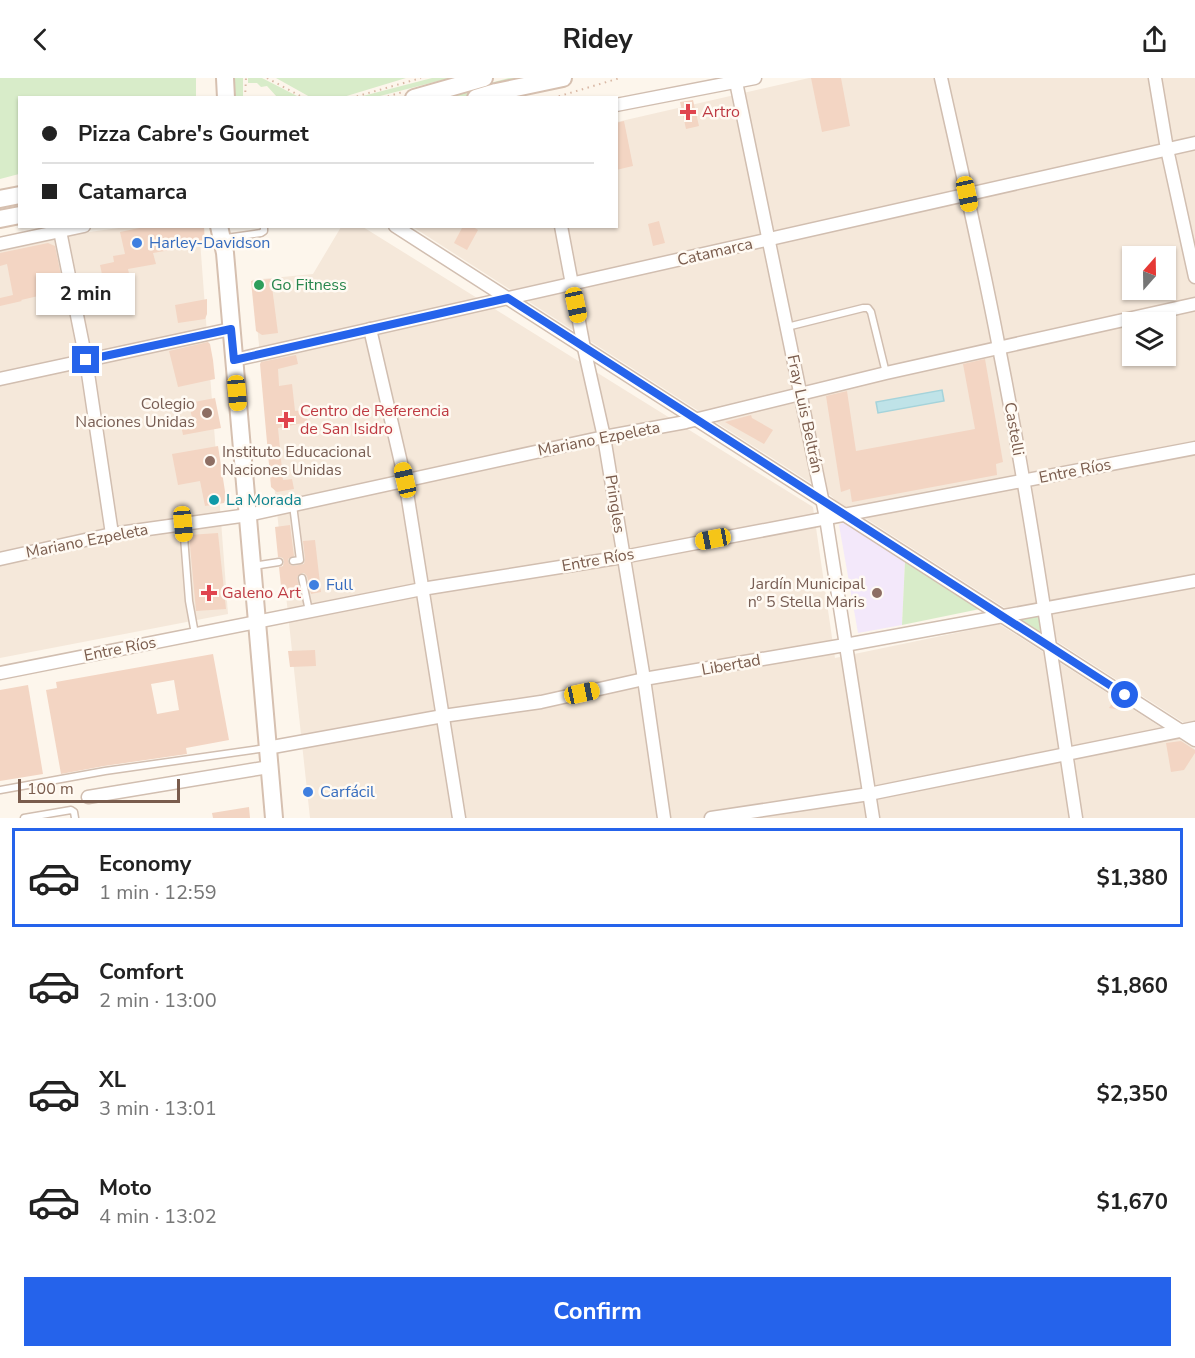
<!DOCTYPE html>
<html lang="en">
<head>
<meta charset="utf-8">
<style>
  body { margin:0; font-family:"Nunito Sans",sans-serif; background:#f2f2f2; color:#222; height:100vh; display:flex; flex-direction:column; font-size:22px; white-space:nowrap }
  * { box-sizing:border-box; margin:0 }
  p { font-size:20px; color:#767676 }
  .icon { flex:none; width:33px; height:33px; fill:none; stroke:currentColor; stroke-width:2; stroke-linecap:round; stroke-linejoin:round }
  .map { position:relative; height:740px; overflow:hidden }
  .drawer { display:flex; flex-direction:column; background:#fff; flex:1 }
  .drawer>* { flex:none }
  .banner { position:absolute; left:18px; top:18px; width:600px; height:132px; border-radius:0px; box-shadow:0 2px 4px #0004; display:grid; align-content:center; height:132px; padding:0 24px; background:#fff }
  .needle { width:39px; rotate:20deg }
  .fabs { position:absolute; left:1122px; top:168px; display:grid; gap:12px }
  .fabs a { display:grid; place-items:center; width:54px; height:54px; border-radius:0px; background:#fff; box-shadow:0 2px 4px #0004; font-size:30px }
  .scale { position:absolute; left:18px; bottom:15px; width:162px; box-sizing:border-box; padding-left:6px; border:3px solid #7a5c4d; border-top:0; font-size:16px; line-height:21px; white-space:nowrap; color:#7a5c4d; -webkit-text-stroke:4px #fffaf3; paint-order:stroke }
  .end { position:absolute; width:27px; height:27px; margin:-14px; border:8px solid #2563eb; background:#fff; box-shadow:0 0 0 3px #fff }
  .from { border-radius:50% }
  .bubble { position:absolute; height:42px; border-radius:0px; background:#fff; box-shadow:0 2px 4px #0004; font-size:20px; font-weight:700; line-height:42px; text-align:center }
  .car { position:absolute; width:18px; height:36px; margin:-18px -9px; border-radius:8px; box-shadow:0 0 4px 2px #0007; background:linear-gradient(#f5c518 24%,#345 0 40%,#f5c518 0 76%,#345 0 86%,#f5c518 0) }
  .banner b { display:flex; align-items:center; gap:21px; height:57px; font-size:22px }
  .banner b+b { border-top:2px solid #e0e0e0 }
  .banner i { width:15px; height:15px; background:#222 }
  ul { padding:10px 0 0; list-style:none }
  li { display:flex; align-items:center; gap:18px; height:99px; margin:0 12px 9px; padding:0 12px; border:3px solid transparent; border-radius:0px }
  li div { flex:1 }
  li b { display:block; font-size:22px }
  li em { font-style:normal; font-weight:700 }
  li.current { border-color:#2563eb }
  li>.icon { width:54px; height:54px; stroke-width:1.5 }
  .action { display:flex; gap:12px; margin-top:auto; padding:12px 24px }
  .action a { flex:1; height:69px; border-radius:0px; background:#2563eb; color:#fff; font-size:24px; font-weight:700; line-height:69px; text-align:center }
  header { display:flex; justify-content:space-between; align-items:center; height:78px; padding:0 24px; background:#fff; font-size:27px; font-weight:700 }
  .map>svg:first-child { display:block }
</style>
</head>
<body>
<header><svg class="icon" aria-label="back" viewBox="0 0 24 24"><path d="M15 5l-7 7 7 7"/></svg>Ridey<svg class="icon" aria-label="share" viewBox="0 0 24 24"><path d="M12 15V3M7 8l5-5 5 5M5 13v7h14v-7"/></svg></header>
<div class="map">
<svg width="1195" height="740" viewBox="0 0 1195 740">
  <rect width="100%" height="100%" fill="#fdf6ec"/>
  <!-- residential -->
  <g fill="#f5e8da" fill-rule="evenodd">
    <path d="M809,0h386v652l-347,-223 -4,1 -13,-12 -418,-269 203,-1 1,-104zM1132,178h34v34h-34zM1132,244h34v34h-34z"/>
    <path d="M126,149h73l29,387 -228,44v-408l67,-15z"/>
    <path d="M341,149h22l450,280 22,151 164,-34 196,125v69h-885l-58,-538 61,-6z"/>
  </g>
  <!-- education -->
  <path fill="#f3e8fa" d="M844,444l61,39 -3,64 -44,8 -19,-108z"/>
  <!-- green -->
  <g fill="#d8ecc9">
    <path d="M0,0h196v19l-176,1 -1,76 -19,5z"/>
    <path d="M235,0h8v19h-9z"/>
    <path d="M248,0h14l37,19h-22l-10,-11 -6,1 -4,-4h-9z"/>
    <path d="M276,0h130l-66,20 -30,-1z"/>
    <path d="M432,0h18l-74,19h-17z"/>
    <path d="M509,0h29l-75,19 -30,1z"/>
    <path d="M905,483l75,48 -78,16z"/>
    <path d="M1043,531l6,37 -47,-30z"/>
  </g>
  <!-- water -->
  <path fill="#bfe3e8" stroke="#a5d3da" stroke-width="1.5" d="M942,312l2,11 -66,12 -2,-11z"/>
  <!-- building -->
  <g fill="#f3d5c3" fill-rule="evenodd">
    <path d="M811,0h30l9,48 -28,6z"/>
    <path d="M693,22l6,26 -13,3 -6,-27z"/>
    <path d="M624,43l9,45 -17,4v-47z"/>
    <path d="M659,143l6,22 -12,3 -5,-22z"/>
    <path d="M149,148h55l1,18 -52,9 3,11 -28,5 3,14 -11,3 -2,-10 -15,3 -3,-14 14,-3 -1,-6 12,-2 -5,-22z"/>
    <path d="M463,148h9l6,4 -11,20 -13,-7z"/>
    <path d="M48,165l7,3 9,44 -43,10 1,1 -22,5v-8l13,-3 -6,-31 -7,2v-13z"/>
    <path d="M271,201l7,54 -16,2 -6,-4 -5,-50z"/>
    <path d="M207,221v15l-2,5 -27,4 -3,-18z"/>
    <path d="M208,264l2,2 3,16 2,19 -37,8 -9,-36z"/>
    <path d="M296,277l2,9 -20,5 1,17 13,-2 3,27 10,-1 3,12 -30,6 5,52 9,-1 2,10 -17,3 -6,-5 -11,-123 1,-2z"/>
    <path d="M985,281l18,103 -7,2 1,11 -145,27 -2,-13 -9,3 -15,-96 21,-5 9,60 119,-22 -12,-65z"/>
    <path d="M215,320l6,30 -38,7 -3,-15 12,-2 -3,-15z"/>
    <path d="M751,337l1,3 21,12 -9,14 -39,-22z"/>
    <path d="M218,368l8,52 -2,5 -19,3 -5,-25 -22,4 -6,-31z"/>
    <path d="M290,447l4,31 -6,3 1,5 4,2 11,-2 1,-5 -2,-18 12,-1 6,52 -10,2 -4,-18 -3,-3h-2l-5,4 3,17 -18,2 -3,-29 4,-1 1,-4 -1,-4 -5,-1 -3,-30z"/>
    <path d="M218,455l8,76 -30,2 -7,-76z"/>
    <path d="M315,572l1,16 -26,1 -2,-16z"/>
    <path d="M213,576l16,86 -43,8 1,6 -83,12 -43,8 -15,-84 11,-2 -1,-6zM174,602l5,30 -22,4 -6,-30z"/>
    <path d="M28,607l15,89 -43,7v-91z"/>
    <path d="M1115,621l10,6 -4,5 -12,-2z"/>
    <path d="M1181,663l14,9v3l-11,17 -13,2 -5,-29z"/>
    <path d="M249,729l1,11h-37l-1,-5z"/>
  </g>
  <g fill="none" stroke-linecap="round" stroke-linejoin="round">
    <defs>
      <g id="service">
        <path d="M226,160l35,-5 3,-2v-5"/>
        <path d="M787,249l76,-19h5l3,4 15,61"/>
        <path d="M293,427l7,55 -7,1"/>
        <path d="M183,446l6,77 6,33"/>
        <path d="M253,488l26,-4"/>
        <path d="M302,500l7,33"/>
        <path d="M0,712l105,-19 161,-23"/>
        <path d="M24,740l47,-8 3,2 1,6"/>
      </g>
      <g id="minor">
        <path d="M941,0c20,90 41,180 58,270 31,156 53,313 77,470"/>
        <path d="M1155,0l12,71 28,128"/>
        <path d="M736,4l90,436 47,300"/>
        <path d="M616,27l139,-27"/>
        <path d="M395,148l800,514"/>
        <path d="M561,148l23,122 20,89 40,242 20,139"/>
        <path d="M60,153l26,129 26,174"/>
        <path d="M0,166l84,-18"/>
        <path d="M370,251l35,151 54,338"/>
        <path d="M234,282l961,-217"/>
        <path d="M0,301l231,-50"/>
        <path d="M0,481l112,-25 136,-19 356,-78 82,-15 200,-49 309,-69"/>
        <path d="M0,595l422,-84 201,-32 572,-109"/>
        <path d="M267,670l176,-32 98,-14 103,-23 201,-34 350,-64"/>
        <path d="M88,719l181,-30"/>
        <path d="M711,740l158,-24 326,-66"/>
      </g>
      <g id="secondary">
        <path d="M225,0l1,20"/>
        <path d="M414,20l70,-20"/>
        <path d="M476,20l20,-6 67,-14"/>
        <path d="M0,121l20,-4"/>
        <path d="M0,141l20,-4"/>
        <path d="M219,148l6,27 49,565"/>
      </g>
    </defs>
    <!-- service casing -->
    <use href="#service" stroke="#d1beb0" stroke-width="9"/>
    <!-- minor casing -->
    <use href="#minor" stroke="#d1beb0" stroke-width="15"/>
    <!-- secondary casing -->
    <use href="#secondary" stroke="#d6c0b0" stroke-width="20"/>
    <!-- path -->
    <g stroke="#d9b8a5" stroke-width="2" stroke-dasharray="1.5 4.5" stroke-linecap="butt">
      <path d="M267,0l37,20"/>
      <path d="M245,20l1,-20"/>
      <path d="M351,20l70,-20"/>
      <path d="M382,20l21,-6"/>
      <path d="M553,20l67,-20"/>
    </g>
    <!-- service -->
    <use href="#service" stroke="#fff" stroke-width="6"/>
    <!-- minor -->
    <use href="#minor" stroke="#fff" stroke-width="12"/>
    <!-- secondary -->
    <use href="#secondary" stroke="#fff" stroke-width="16"/>
  </g>
  <g fill="none" stroke-linecap="round" stroke-linejoin="round">
    <!-- route -->
    <path stroke="#2563eb" stroke-width="8" d="M86,282l145,-31 3,31 274,-62 617,397"/>
  </g>
  <!-- markers -->
  <g fill="#e0444e" stroke="#fffaf3" stroke-width="2">
    <path d="M685 25h6v6h6v6h-6v6h-6v-6h-6v-6h6z"/>
    <path d="M283 333h6v6h6v6h-6v6h-6v-6h-6v-6h6z"/>
    <path d="M206 506h6v6h6v6h-6v6h-6v-6h-6v-6h6z"/>
  </g>
  <g fill="#3f7fe0" stroke="#fffaf3" stroke-width="2">
    <circle cx="137" cy="165" r="6"/>
    <circle cx="314" cy="507" r="6"/>
    <circle cx="308" cy="714" r="6"/>
  </g>
  <circle fill="#2e9e5b" stroke="#fffaf3" stroke-width="2" cx="259" cy="207" r="6"/>
  <g fill="#8d6e63" stroke="#fffaf3" stroke-width="2">
    <circle cx="207" cy="335" r="6"/>
    <circle cx="210" cy="383" r="6"/>
    <circle cx="877" cy="515" r="6"/>
  </g>
  <circle fill="#0f9aa8" stroke="#fffaf3" stroke-width="2" cx="214" cy="422" r="6"/>
  <g text-anchor="middle" dominant-baseline="central" stroke-width="5" stroke-linejoin="round" paint-order="stroke">
    <!-- health labels -->
    <g font-size="16" fill="#be3a42" stroke="#fffaf3" text-anchor="start">
      <text x="702" y="34">Artro</text>
      <text x="300" y="333">Centro de Referencia<tspan x="300" dy="18">de San Isidro</tspan></text>
      <text x="222" y="515">Galeno Art</text>
    </g>
    <!-- shop labels -->
    <g font-size="16" fill="#366cbe" stroke="#fffaf3" text-anchor="start">
      <text x="149" y="165">Harley-Davidson</text>
      <text x="326" y="507">Full</text>
      <text x="320" y="714">Carfácil</text>
    </g>
    <!-- street labels -->
    <g font-size="16" fill="#7a5c4d" stroke="#fffaf3">
      <text transform="translate(715 174) rotate(-13)">Catamarca</text>
      <text transform="translate(805 336) rotate(78)">Fray Luis Beltrán</text>
      <text transform="translate(1014 351) rotate(80)">Castelli</text>
      <text transform="translate(599 361) rotate(-11)">Mariano Ezpeleta</text>
      <text transform="translate(1075 393) rotate(-11)">Entre Ríos</text>
      <text transform="translate(615 426) rotate(81)">Pringles</text>
      <text transform="translate(87 463) rotate(-11)">Mariano Ezpeleta</text>
      <text transform="translate(598 482) rotate(-10)">Entre Ríos</text>
      <text transform="translate(120 571) rotate(-11)">Entre Ríos</text>
      <text transform="translate(731 587) rotate(-10)">Libertad</text>
    </g>
    <!-- leisure labels -->
    <g font-size="16" fill="#27864d" stroke="#fffaf3" text-anchor="start">
      <text x="271" y="207">Go Fitness</text>
    </g>
    <!-- education labels -->
    <g font-size="16" fill="#785e54" stroke="#fffaf3" text-anchor="end">
      <text x="195" y="326">Colegio<tspan x="195" dy="18">Naciones Unidas</tspan></text>
      <text x="222" y="374" text-anchor="start">Instituto Educacional<tspan x="222" dy="18">Naciones Unidas</tspan></text>
      <text x="865" y="506">Jardín Municipal<tspan x="865" dy="18">nº 5 Stella Maris</tspan></text>
    </g>
    <!-- culture labels -->
    <g font-size="16" fill="#0d838f" stroke="#fffaf3" text-anchor="start">
      <text x="226" y="422">La Morada</text>
    </g>
  </g>
</svg>
<div class="fabs">
<a><svg class="needle" viewBox="-14 -14 28 28"><path d="M0-13l5 13h-10z" fill="#e53935"/><path d="M0 13l5-13h-10z" fill="#767676"/></svg></a>
<a><svg class="icon" aria-label="layers" viewBox="0 0 24 24"><path d="M12 4l9 5-9 5-9-5zM3 14l9 5 9-5"/></svg></a>
</div>
<div class="scale">100 m</div>
<i class="end from" style="left:1125px;top:617px"></i>
<i class="end" style="left:86px;top:282px"></i>
<div class="bubble" style="left:36px;top:195px;width:99px">2 min</div>
<i class="car" style="left:967px;top:116px;rotate:168deg"></i>
<i class="car" style="left:576px;top:227px;rotate:168deg"></i>
<i class="car" style="left:237px;top:315px;rotate:175deg"></i>
<i class="car" style="left:405px;top:402px;rotate:347deg"></i>
<i class="car" style="left:183px;top:446px;rotate:175deg"></i>
<i class="car" style="left:713px;top:461px;rotate:259deg"></i>
<i class="car" style="left:582px;top:615px;rotate:78deg"></i>
<div class="banner">
<b><i class="from"></i>Pizza Cabre's Gourmet</b>
<b><i></i>Catamarca</b>
</div>
</div>
<section class="drawer">
<ul>
<li class="current"><svg class="icon" aria-label="car" viewBox="0 0 24 24"><path d="M5 17H2v-5l4-1 3-4h7l3 4 3 1v5h-3M9 17h6M6 11h13"/><circle cx="7" cy="17" r="2"/><circle cx="17" cy="17" r="2"/></svg><div><b>Economy</b><p>1 min · 12:59</p></div><em>$1,380</em></li>
<li><svg class="icon" aria-label="car" viewBox="0 0 24 24"><path d="M5 17H2v-5l4-1 3-4h7l3 4 3 1v5h-3M9 17h6M6 11h13"/><circle cx="7" cy="17" r="2"/><circle cx="17" cy="17" r="2"/></svg><div><b>Comfort</b><p>2 min · 13:00</p></div><em>$1,860</em></li>
<li><svg class="icon" aria-label="car" viewBox="0 0 24 24"><path d="M5 17H2v-5l4-1 3-4h7l3 4 3 1v5h-3M9 17h6M6 11h13"/><circle cx="7" cy="17" r="2"/><circle cx="17" cy="17" r="2"/></svg><div><b>XL</b><p>3 min · 13:01</p></div><em>$2,350</em></li>
<li><svg class="icon" aria-label="car" viewBox="0 0 24 24"><path d="M5 17H2v-5l4-1 3-4h7l3 4 3 1v5h-3M9 17h6M6 11h13"/><circle cx="7" cy="17" r="2"/><circle cx="17" cy="17" r="2"/></svg><div><b>Moto</b><p>4 min · 13:02</p></div><em>$1,670</em></li>
</ul>
<div class="action"><a>Confirm</a></div>
</section>
</body>
</html>
